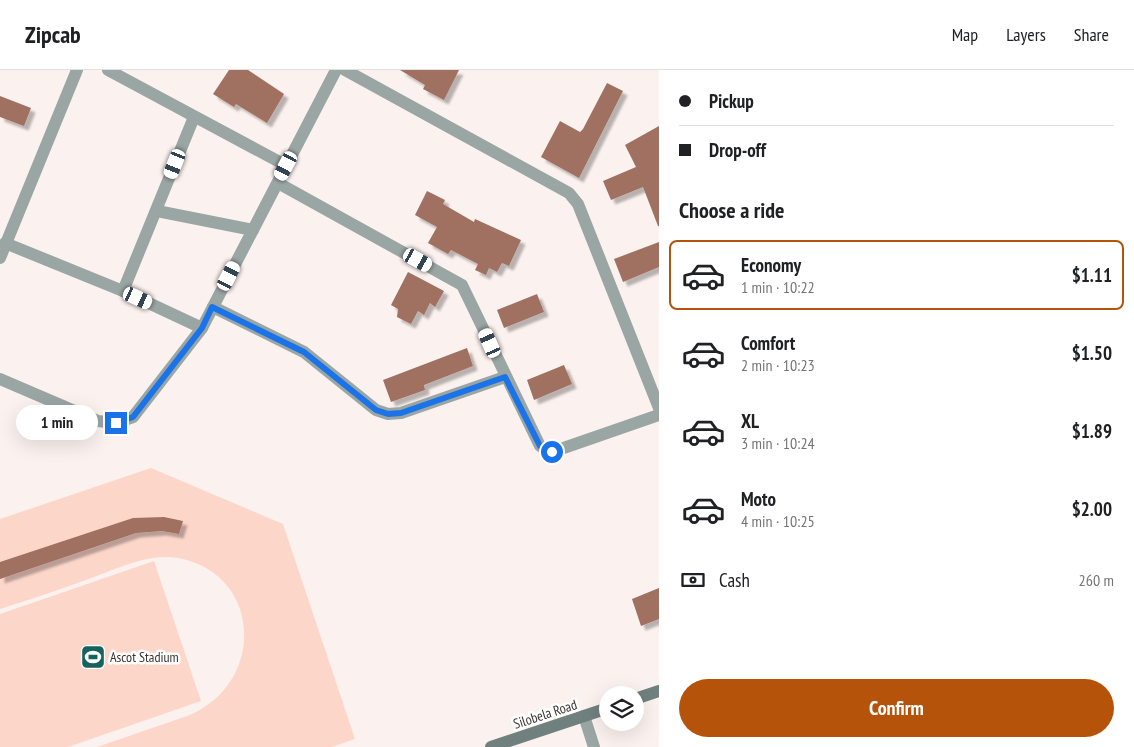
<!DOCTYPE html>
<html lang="en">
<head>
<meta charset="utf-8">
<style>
  body { margin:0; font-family:"PT Sans Narrow",sans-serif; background:#f2f2f2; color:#202124; height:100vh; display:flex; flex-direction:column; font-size:19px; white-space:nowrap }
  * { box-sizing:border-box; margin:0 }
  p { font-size:16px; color:#757577 }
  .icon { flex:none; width:28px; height:28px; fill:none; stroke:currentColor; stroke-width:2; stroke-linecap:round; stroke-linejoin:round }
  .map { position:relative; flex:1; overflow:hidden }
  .details { display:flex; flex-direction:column; background:#fff; width:475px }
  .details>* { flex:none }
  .guide { display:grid; align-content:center; height:110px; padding:0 20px; background:#fff }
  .fabs { position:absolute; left:599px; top:616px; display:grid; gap:10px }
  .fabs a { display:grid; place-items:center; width:45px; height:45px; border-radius:50%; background:#fff; box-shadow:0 5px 20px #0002; font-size:25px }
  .end { position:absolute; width:22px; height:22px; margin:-11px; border:6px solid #1a73e8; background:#fff; box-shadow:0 0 0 2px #fff }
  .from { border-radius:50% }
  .bubble { position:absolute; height:35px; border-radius:18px; background:#fff; box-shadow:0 5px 20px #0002; font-size:16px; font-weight:700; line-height:35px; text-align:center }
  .car { position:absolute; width:15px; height:30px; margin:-15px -8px; border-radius:6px; box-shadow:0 0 4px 1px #0007; background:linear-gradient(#fff 24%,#345 0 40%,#fff 0 76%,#345 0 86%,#fff 0) }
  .guide b { display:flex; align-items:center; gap:18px; height:48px; font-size:19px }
  .guide b+b { border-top:1px solid #e0e0e0 }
  .guide i { width:12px; height:12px; background:#202124 }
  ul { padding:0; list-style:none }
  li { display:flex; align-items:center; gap:15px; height:70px; margin:0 10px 8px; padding:0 10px; border:2px solid transparent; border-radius:8px }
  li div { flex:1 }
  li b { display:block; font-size:19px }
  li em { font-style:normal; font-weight:700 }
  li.current { border-color:#b45309 }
  li>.icon { width:45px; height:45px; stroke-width:1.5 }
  h2 { padding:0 20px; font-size:22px; line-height:60px }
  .pay { display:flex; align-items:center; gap:12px; height:55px; padding:0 20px; font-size:19px }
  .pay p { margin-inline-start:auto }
  .button { display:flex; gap:10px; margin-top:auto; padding:10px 20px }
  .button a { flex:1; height:58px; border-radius:30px; background:#b45309; color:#fff; font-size:20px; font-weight:700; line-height:58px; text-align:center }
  header { display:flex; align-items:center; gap:30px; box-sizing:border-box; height:70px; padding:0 25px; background:#fff; border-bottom:1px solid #e0e0e0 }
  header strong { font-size:24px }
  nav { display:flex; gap:28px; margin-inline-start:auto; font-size:18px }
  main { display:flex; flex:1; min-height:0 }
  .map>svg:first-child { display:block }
</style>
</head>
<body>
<header>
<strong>Zipcab</strong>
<nav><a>Map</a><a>Layers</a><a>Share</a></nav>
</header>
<main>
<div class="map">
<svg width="659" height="677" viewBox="0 0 659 677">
  <defs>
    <filter id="shadow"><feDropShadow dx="4.5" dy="4.5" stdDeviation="1" flood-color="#0004"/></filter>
  </defs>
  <rect width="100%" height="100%" fill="#fbf1ee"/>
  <!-- garden -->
  <g fill="#fdd6ca">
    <path d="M151,398l132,56 72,215 -23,8h-235l93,-32c77,-34 71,-142 -12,-157 -31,-5 -63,12 -92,22 -28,10 -57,20 -86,29v-90z"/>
    <path d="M154,491l47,140 -133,46h-68v-133z"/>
  </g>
  <!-- building -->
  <g fill="#a07061" filter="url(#shadow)">
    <path d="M229,0h19l36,24 -17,29 -31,-19 -2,3 -21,-13z"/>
    <path d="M400,0h59l-15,30 -21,-11 2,-4z"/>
    <path d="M607,13l16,8 -44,87 -38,-21 19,-36 20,11 3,-3z"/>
    <path d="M0,26l31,12 -7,18 -24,-9z"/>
    <path d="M659,56v100h-1l-15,-39 -32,13 -8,-19 33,-14 -11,-22z"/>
    <path d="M427,121l18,9 -2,4 31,18 1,-3 46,21 -12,26 -7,-3 -5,9 -8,-4 -3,7 -11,-5 3,-6 -27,-14 -3,4 -20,-11 9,-16 -22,-12z"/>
    <path d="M659,172v25l-36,15 -9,-23z"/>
    <path d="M408,202l36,19 -9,16 -5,-4 -6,12 -6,-4 -7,13 -14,-7 1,-8 -7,-4z"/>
    <path d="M537,224l7,18 -40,16 -7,-18z"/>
    <path d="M467,278l6,18 -49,19 1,5 -34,12 -8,-22z"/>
    <path d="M564,295l8,19 -38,16 -7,-20z"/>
    <path d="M164,447l19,4 -4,13 -17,-3 -26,2 -136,46v-17l133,-44z"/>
    <path d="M659,518v31l-18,7 -9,-27z"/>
  </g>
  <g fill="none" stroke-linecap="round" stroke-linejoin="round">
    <!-- street -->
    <g stroke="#9aa6a4" stroke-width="12">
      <path d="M108,0l179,96"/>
      <path d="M345,0l224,123 9,11 81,204"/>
      <path d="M278,113l184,102 78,161 12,6 107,-37"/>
      <path d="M157,141l96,19"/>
      <path d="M5,173l118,48 79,37"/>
      <path d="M0,188l77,-188"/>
      <path d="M123,221l71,-174"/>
      <path d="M213,237l91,45 72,58 12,4 13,-1 104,-36"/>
      <path d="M0,309l98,42 18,2 17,-6 69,-89 134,-258"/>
      <path d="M584,646l10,31"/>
    </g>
    <!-- secondary -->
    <g stroke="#70807e" stroke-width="12">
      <path d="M635,629l24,-8"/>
      <path d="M491,677l117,-39"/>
    </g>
  </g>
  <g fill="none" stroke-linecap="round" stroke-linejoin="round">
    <!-- route -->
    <path stroke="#1a73e8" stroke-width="6" d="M116,353l17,-6 69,-89 10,-21 92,45 72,58 12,4 13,-1 104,-36 35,69 12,6"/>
  </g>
  <!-- icons -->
  <defs>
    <symbol id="stadium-square" viewBox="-11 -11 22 22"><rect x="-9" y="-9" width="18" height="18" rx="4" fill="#16635d" stroke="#fff"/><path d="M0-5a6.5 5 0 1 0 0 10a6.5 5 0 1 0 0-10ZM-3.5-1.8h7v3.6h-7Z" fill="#fff"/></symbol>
  </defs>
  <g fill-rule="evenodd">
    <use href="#stadium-square" x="79" y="573" width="28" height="28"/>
  </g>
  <g text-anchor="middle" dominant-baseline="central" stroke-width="5" stroke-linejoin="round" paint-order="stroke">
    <!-- poi labels -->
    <g font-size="14" fill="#3b322f" stroke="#fff" text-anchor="start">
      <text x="110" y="587">Ascot Stadium</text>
    </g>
    <!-- street labels -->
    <g font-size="14" fill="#3b322f" stroke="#fff">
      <text transform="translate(545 644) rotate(-18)">Silobela Road</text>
    </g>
  </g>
</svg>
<div class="fabs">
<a><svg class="icon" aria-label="layers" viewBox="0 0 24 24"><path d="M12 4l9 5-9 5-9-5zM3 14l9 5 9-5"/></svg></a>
</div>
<i class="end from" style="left:552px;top:382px"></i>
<i class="end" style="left:116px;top:353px"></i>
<div class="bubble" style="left:16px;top:335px;width:82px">1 min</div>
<i class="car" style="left:175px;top:94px;rotate:202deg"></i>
<i class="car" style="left:286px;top:96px;rotate:208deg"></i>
<i class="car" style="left:418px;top:190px;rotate:119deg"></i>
<i class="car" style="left:229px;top:206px;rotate:27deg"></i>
<i class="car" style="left:138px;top:228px;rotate:115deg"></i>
<i class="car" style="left:490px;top:273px;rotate:336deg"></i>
</div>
<section class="details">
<div class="guide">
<b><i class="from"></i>Pickup</b>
<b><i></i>Drop-off</b>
</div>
<h2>Choose a ride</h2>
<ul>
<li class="current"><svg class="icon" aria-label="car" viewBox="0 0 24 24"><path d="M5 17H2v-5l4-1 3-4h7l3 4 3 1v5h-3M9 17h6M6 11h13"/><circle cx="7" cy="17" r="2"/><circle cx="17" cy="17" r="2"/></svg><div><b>Economy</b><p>1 min · 10:22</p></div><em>$1.11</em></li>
<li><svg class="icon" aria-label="car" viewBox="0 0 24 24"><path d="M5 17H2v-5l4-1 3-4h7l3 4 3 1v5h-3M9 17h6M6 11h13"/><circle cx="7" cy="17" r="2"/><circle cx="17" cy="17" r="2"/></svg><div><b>Comfort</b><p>2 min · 10:23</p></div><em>$1.50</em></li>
<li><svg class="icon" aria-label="car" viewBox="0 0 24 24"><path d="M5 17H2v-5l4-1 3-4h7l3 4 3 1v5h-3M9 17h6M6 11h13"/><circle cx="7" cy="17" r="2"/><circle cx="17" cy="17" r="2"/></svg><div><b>XL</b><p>3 min · 10:24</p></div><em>$1.89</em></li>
<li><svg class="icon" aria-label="car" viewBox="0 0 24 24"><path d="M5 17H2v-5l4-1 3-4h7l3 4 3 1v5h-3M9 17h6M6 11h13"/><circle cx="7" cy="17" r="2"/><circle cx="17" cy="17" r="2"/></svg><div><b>Moto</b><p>4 min · 10:25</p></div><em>$2.00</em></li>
</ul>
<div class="pay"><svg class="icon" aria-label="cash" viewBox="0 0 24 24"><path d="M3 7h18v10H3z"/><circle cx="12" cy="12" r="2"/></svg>Cash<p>260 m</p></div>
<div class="button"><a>Confirm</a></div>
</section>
</main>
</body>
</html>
